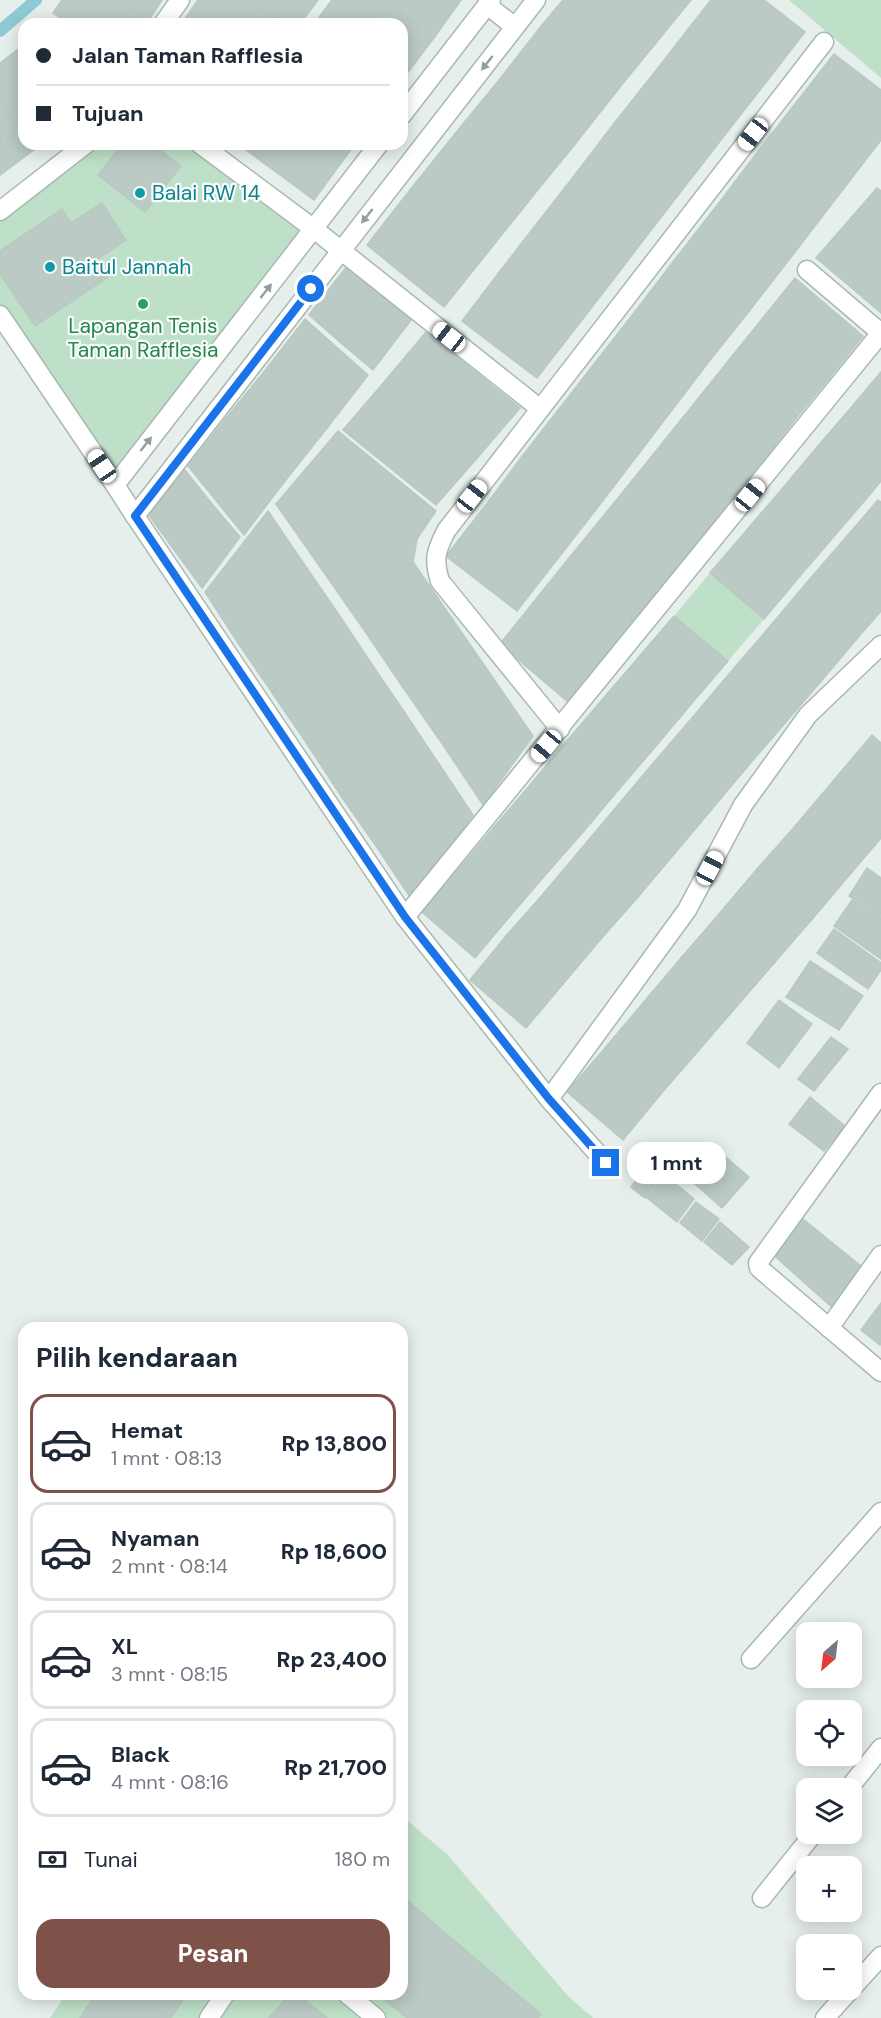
<!DOCTYPE html>
<html lang="id">
<head>
<meta charset="utf-8">
<style>
  body { margin:0; font-family:"DM Sans",sans-serif; background:#f2f2f3; color:#1f2937; height:100vh; display:flex; flex-direction:column; font-size:22px; white-space:nowrap }
  * { box-sizing:border-box; margin:0 }
  p { font-size:20px; color:#747a83 }
  .icon { flex:none; width:33px; height:33px; fill:none; stroke:currentColor; stroke-width:2; stroke-linecap:round; stroke-linejoin:round }
  .map { position:relative; flex:1; overflow:hidden }
  .sheet { position:absolute; left:18px; top:1322px; width:390px; height:678px; display:flex; flex-direction:column; background:#fff; border-radius:18px; box-shadow:0 3px 15px #0003 }
  .sheet>* { flex:none }
  .hud { position:absolute; left:18px; top:18px; width:390px; height:132px; border-radius:18px; box-shadow:0 3px 15px #0003; display:grid; align-content:center; height:132px; padding:0 18px; background:#fff }
  .needle { width:39px; rotate:208deg }
  .fabs { position:absolute; left:796px; top:1622px; display:grid; gap:12px }
  .fabs a { display:grid; place-items:center; width:66px; height:66px; border-radius:12px; background:#fff; box-shadow:0 3px 15px #0003; font-size:30px }
  .end { position:absolute; width:27px; height:27px; margin:-14px; border:8px solid #1a73e8; background:#fff; box-shadow:0 0 0 3px #fff }
  .from { border-radius:50% }
  .bubble { position:absolute; height:42px; border-radius:18px; background:#fff; box-shadow:0 3px 15px #0003; font-size:20px; font-weight:800; line-height:42px; text-align:center }
  .car { position:absolute; width:18px; height:36px; margin:-18px -9px; border-radius:8px; box-shadow:0 0 4px 2px #0007; background:linear-gradient(#fff 24%,#345 0 40%,#fff 0 76%,#345 0 86%,#fff 0) }
  .hud b { display:flex; align-items:center; gap:21px; height:57px; font-size:22px }
  .hud b+b { border-top:2px solid #e0e1e3 }
  .hud i { width:15px; height:15px; background:#1f2937 }
  ul { padding:0; list-style:none }
  li { display:flex; align-items:center; gap:18px; height:99px; margin:0 12px 9px; padding:0 6px; border:3px solid #e0e1e3; border-radius:18px }
  li div { flex:1 }
  li b { display:block; font-size:22px }
  li em { font-style:normal; font-weight:800 }
  li.current { border-color:#7f5249 }
  li>.icon { width:54px; height:54px; stroke-width:1.5 }
  h2 { padding:0 18px; font-size:27px; line-height:72px }
  .pay { display:flex; align-items:center; gap:15px; height:66px; padding:0 18px; font-size:22px }
  .pay p { margin-inline-start:auto }
  .cta { display:flex; gap:12px; margin-top:auto; padding:12px 18px }
  .cta a { flex:1; height:69px; border-radius:18px; background:#7f5249; color:#fff; font-size:24px; font-weight:800; line-height:69px; text-align:center }
  .map>svg:first-child { display:block }
</style>
</head>
<body>
<div class="map">
<svg width="881" height="2018" viewBox="0 0 881 2018">
  <rect width="100%" height="100%" fill="#e6efeb"/>
  <!-- green -->
  <g fill="#bfe0c8">
    <path d="M789,0h92v78z"/>
    <path d="M93,144h99l115,86 -192,248 -115,-172v-89z"/>
    <path d="M710,573l54,46 -36,42 -54,-45z"/>
    <path d="M402,1816l46,39 119,140 26,23h-543l16,-24h336z"/>
  </g>
  <g fill="none" stroke-linecap="round" stroke-linejoin="round">
    <!-- stream -->
    <path stroke="#8ec9d4" stroke-width="12" d="M0,31l36,-31"/>
  </g>
  <!-- building -->
  <g fill="#bbcac4" stroke="#b8c9c2" stroke-width="1.5">
    <path d="M62,0h57l30,20 -3,4h-77l-16,-11z"/>
    <path d="M119,0h43l-13,20z"/>
    <path d="M198,0h53l33,24h-103z"/>
    <path d="M251,0h67l-18,24h-16z"/>
    <path d="M332,0h51l51,38 -32,42v-56h-88z"/>
    <path d="M383,0h78l-27,38z"/>
    <path d="M563,0h60l41,33 -44,54 -78,-62z"/>
    <path d="M623,0h68l-27,33z"/>
    <path d="M711,0h53l41,32 -38,49 -75,-57z"/>
    <path d="M692,24l75,57 -39,50 -74,-58z"/>
    <path d="M542,25l78,62 -44,56 -77,-63z"/>
    <path d="M24,45v89l-24,-31v-40z"/>
    <path d="M834,54l47,36v50l-53,69 -72,-55z"/>
    <path d="M654,73l74,58 -38,49 -75,-58z"/>
    <path d="M499,80l77,63 -44,54 -78,-62z"/>
    <path d="M0,103l24,31v10h8l3,5 -35,26z"/>
    <path d="M615,122l75,58 -38,49 -75,-57z"/>
    <path d="M454,135l78,62 -44,55 -78,-62z"/>
    <path d="M122,144h30l29,22 -36,46 -47,-37z"/>
    <path d="M238,144h117l-41,56z"/>
    <path d="M756,154l72,55 -39,51 -71,-56z"/>
    <path d="M577,172l75,57 -39,51 -75,-58z"/>
    <path d="M877,188l4,3v66l-28,32 -37,-31z"/>
    <path d="M410,190l39,31 -44,55 -38,-31z"/>
    <path d="M102,203l24,37 -30,20 12,17 -73,49 -35,-52v-23l62,-42 9,14z"/>
    <path d="M718,204l71,56 -39,50 -71,-56z"/>
    <path d="M449,221l39,31 -44,55 -39,-31z"/>
    <path d="M538,222l75,58 -38,49 -75,-58z"/>
    <path d="M679,254l71,56 -39,49 -71,-54z"/>
    <path d="M881,257v56l-28,-24z"/>
    <path d="M347,266l32,27 -38,50 -32,-28z"/>
    <path d="M500,271l75,58 -38,49 -75,-57z"/>
    <path d="M795,278l68,58 -33,41 -68,-58z"/>
    <path d="M379,293l32,27 -38,50 -32,-27z"/>
    <path d="M640,305l71,54 -77,101 -72,-55z"/>
    <path d="M305,319l63,56 -41,53 -60,-60z"/>
    <path d="M762,319l68,58 -33,40 -68,-57z"/>
    <path d="M426,332l94,76 -42,49 -93,-76z"/>
    <path d="M729,360l68,57 -32,41 -68,-58z"/>
    <path d="M267,368l60,60 -42,53 -58,-64z"/>
    <path d="M881,372v55l-27,-23z"/>
    <path d="M385,381l93,76 -42,48 -93,-75z"/>
    <path d="M697,400l68,58 -33,41 -68,-58z"/>
    <path d="M854,404l27,23v54l-9,11 -54,-46z"/>
    <path d="M562,405l72,55 -39,51 -72,-56z"/>
    <path d="M227,417l58,64 -41,54 -56,-69z"/>
    <path d="M338,431l98,80 -19,28 -141,-35z"/>
    <path d="M664,441l68,58 -33,40 -68,-57z"/>
    <path d="M818,446l54,46 -36,42 -54,-45z"/>
    <path d="M523,455l72,56 -39,50 -71,-55z"/>
    <path d="M185,470l27,34 -37,47 -27,-37z"/>
    <path d="M631,482l68,57 -65,82 -69,-58z"/>
    <path d="M782,489l54,45 -36,42 -54,-45z"/>
    <path d="M878,500l3,2v75l-40,-34z"/>
    <path d="M212,504l28,33 -38,51 -27,-37z"/>
    <path d="M276,504l141,35 -4,23 -51,65z"/>
    <path d="M485,506l71,55 -39,50 -71,-55z"/>
    <path d="M268,511l34,50 -64,82 -33,-51z"/>
    <path d="M746,531l54,45 -36,43 -54,-46z"/>
    <path d="M841,543l40,34v34l-21,24 -57,-48z"/>
    <path d="M302,561l35,51 -64,82 -35,-51z"/>
    <path d="M413,562l40,58 -51,66 -40,-59z"/>
    <path d="M565,563l69,58 -33,40 -69,-57z"/>
    <path d="M803,587l57,48 -37,44 -57,-48z"/>
    <path d="M532,604l69,57 -33,41 -68,-58z"/>
    <path d="M337,612l34,51 -64,81 -34,-50z"/>
    <path d="M674,616l54,45 -36,42 -54,-45z"/>
    <path d="M453,620l40,58 -50,67 -41,-59z"/>
    <path d="M766,631l57,48 -37,43 -57,-48z"/>
    <path d="M638,658l54,45 -36,43 -54,-46z"/>
    <path d="M371,663l34,50 -64,83 -34,-52z"/>
    <path d="M729,674l57,48 -38,44 -56,-48z"/>
    <path d="M493,678l40,58 -50,69 -40,-60z"/>
    <path d="M602,700l54,46 -36,42 -54,-46z"/>
    <path d="M405,713l34,51 -63,82 -35,-50z"/>
    <path d="M692,718l56,48 -36,43 -57,-48z"/>
    <path d="M872,735l9,8v77l-47,-40z"/>
    <path d="M566,742l54,46 -36,43 -54,-46z"/>
    <path d="M655,761l57,48 -37,44 -57,-48z"/>
    <path d="M439,764l34,51 -31,41 -35,-51z"/>
    <path d="M834,780l47,40v18l-29,34 -56,-47z"/>
    <path d="M530,785l54,46 -37,42 -53,-46z"/>
    <path d="M407,805l35,51 -32,41 -34,-51z"/>
    <path d="M618,805l57,48 -37,44 -57,-48z"/>
    <path d="M796,825l56,47 -38,45 -57,-48z"/>
    <path d="M494,827l53,46 -36,42 -53,-45z"/>
    <path d="M581,849l57,48 -38,43 -56,-47z"/>
    <path d="M867,868l14,10v38l-32,-20z"/>
    <path d="M757,869l57,48 -39,45 -56,-48z"/>
    <path d="M458,870l53,45 -36,43 -53,-46z"/>
    <path d="M544,893l56,47 -37,44 -57,-48z"/>
    <path d="M852,900l29,18v41l-47,-33z"/>
    <path d="M719,914l56,48 -38,44 -56,-48z"/>
    <path d="M834,929l47,34v7l-13,19 -51,-36z"/>
    <path d="M506,936l57,48 -37,44 -56,-48z"/>
    <path d="M681,958l56,48 -38,44 -56,-47z"/>
    <path d="M810,961l53,35 -24,34 -53,-33z"/>
    <path d="M779,1000l33,24 -33,44 -32,-25z"/>
    <path d="M643,1003l56,47 -39,45 -55,-47z"/>
    <path d="M831,1037l17,12 -34,42 -16,-12z"/>
    <path d="M605,1048l28,23 -38,45 -28,-24z"/>
    <path d="M633,1071l27,24 -37,45 -28,-24z"/>
    <path d="M810,1097l35,29 -21,25 -35,-27z"/>
    <path d="M721,1153l28,24 -27,31 -27,-24z"/>
    <path d="M649,1161l15,12 -19,25 -14,-11z"/>
    <path d="M665,1175l29,24 -17,23 -30,-24z"/>
    <path d="M696,1202l23,17 -17,22 -22,-18z"/>
    <path d="M798,1215l68,55 -31,40 -66,-59z"/>
    <path d="M720,1222l29,25 -17,18 -28,-23z"/>
    <path d="M881,1303v40l-1,2 -19,-15z"/>
    <path d="M402,1895l12,11 -12,14z"/>
    <path d="M414,1906l42,36 -59,68 -19,-16h24v-74z"/>
    <path d="M456,1942l42,36 -34,40h-57l-10,-8z"/>
    <path d="M498,1978l43,36 -3,4h-74z"/>
    <path d="M96,1994h37l38,24h-91z"/>
    <path d="M133,1994h54l-16,24z"/>
    <path d="M290,1994h8l29,24h-58z"/>
  </g>
  <g fill="none" stroke-linecap="round" stroke-linejoin="round">
    <defs>
      <g id="minor">
        <path d="M487,5l28,22"/>
        <path d="M163,24l17,-24"/>
        <path d="M402,115l89,-115"/>
        <path d="M200,144l114,85 225,179"/>
        <path d="M379,144l-264,341 20,31 401,-516"/>
        <path d="M0,211l86,-67"/>
        <path d="M0,315l115,170"/>
        <path d="M135,516l270,401 144,182 57,64"/>
        <path d="M560,729l-120,-148c-7,-22 -4,-30 6,-50l378,-489"/>
        <path d="M405,917l476,-584 -74,-63"/>
        <path d="M881,1093l-123,170 1,5 122,104"/>
        <path d="M549,1099l138,-189 56,-105 65,-90 73,-70"/>
        <path d="M829,1328l52,-73"/>
        <path d="M751,1659l130,-147"/>
        <path d="M849,1788l32,-40"/>
        <path d="M762,1898l52,-65"/>
        <path d="M852,1988l29,-32"/>
        <path d="M347,1994l29,24"/>
        <path d="M209,2018l16,-24"/>
        <path d="M825,2018l26,-29"/>
      </g>
    </defs>
    <!-- minor casing -->
    <use href="#minor" stroke="#a8b8b2" stroke-width="21"/>
    <!-- minor -->
    <use href="#minor" stroke="#fff" stroke-width="18"/>
  </g>
  <!-- one-way arrows -->
  <defs><path id="oneway-solid" d="M-6-.8H1V-3.2L6.5 0L1 3.2V.8H-6Z" transform="scale(1.5)"/></defs>
  <g fill="#92a09c">
    <use href="#oneway-solid" transform="translate(487 63) rotate(128)"/>
    <use href="#oneway-solid" transform="translate(367 216) rotate(128)"/>
    <use href="#oneway-solid" transform="translate(266 291) rotate(-52)"/>
    <use href="#oneway-solid" transform="translate(146 444) rotate(-52)"/>
  </g>
  <g fill="none" stroke-linecap="round" stroke-linejoin="round">
    <!-- route -->
    <path stroke="#1a73e8" stroke-width="8" d="M311,289l-176,227 270,401 144,182 57,64"/>
  </g>
  <!-- markers -->
  <g fill="#0f9aa8" stroke="#f7fbf9" stroke-width="2">
    <circle cx="140" cy="193" r="6"/>
    <circle cx="50" cy="267" r="6"/>
  </g>
  <circle fill="#2e9e5b" stroke="#f7fbf9" stroke-width="2" cx="143" cy="304" r="6"/>
  <g text-anchor="middle" dominant-baseline="central" stroke-width="4.5" stroke-linejoin="round" paint-order="stroke">
    <!-- culture labels -->
    <g font-size="21" fill="#0d838f" stroke="#f7fbf9" text-anchor="start">
      <text x="152" y="193">Balai RW 14</text>
      <text x="62" y="267">Baitul Jannah</text>
    </g>
    <!-- leisure labels -->
    <g font-size="21" fill="#27864d" stroke="#f7fbf9">
      <text x="143" y="326">Lapangan Tenis<tspan x="143" dy="24">Taman Rafflesia</tspan></text>
    </g>
  </g>
</svg>
<div class="fabs">
<a><svg class="needle" viewBox="-14 -14 28 28"><path d="M0-13l5 13h-10z" fill="#e53935"/><path d="M0 13l5-13h-10z" fill="#747a83"/></svg></a>
<a><svg class="icon" aria-label="locate" viewBox="0 0 24 24"><circle cx="12" cy="12" r="6"/><path d="M12 2v4M12 18v4M2 12h4M18 12h4"/></svg></a>
<a><svg class="icon" aria-label="layers" viewBox="0 0 24 24"><path d="M12 4l9 5-9 5-9-5zM3 14l9 5 9-5"/></svg></a>
<a>+</a>
<a>−</a>
</div>
<i class="end from" style="left:311px;top:289px"></i>
<i class="end" style="left:606px;top:1163px"></i>
<div class="bubble" style="left:627px;top:1142px;width:99px">1 mnt</div>
<i class="car" style="left:753px;top:134px;rotate:218deg"></i>
<i class="car" style="left:449px;top:337px;rotate:308deg"></i>
<i class="car" style="left:102px;top:466px;rotate:326deg"></i>
<i class="car" style="left:750px;top:495px;rotate:39deg"></i>
<i class="car" style="left:472px;top:496px;rotate:38deg"></i>
<i class="car" style="left:546px;top:746px;rotate:220deg"></i>
<i class="car" style="left:710px;top:868px;rotate:28deg"></i>
<div class="hud">
<b><i class="from"></i>Jalan Taman Rafflesia</b>
<b><i></i>Tujuan</b>
</div>
<section class="sheet">
<h2>Pilih kendaraan</h2>
<ul>
<li class="current"><svg class="icon" aria-label="car" viewBox="0 0 24 24"><path d="M5 17H2v-5l4-1 3-4h7l3 4 3 1v5h-3M9 17h6M6 11h13"/><circle cx="7" cy="17" r="2"/><circle cx="17" cy="17" r="2"/></svg><div><b>Hemat</b><p>1 mnt · 08:13</p></div><em>Rp 13,800</em></li>
<li><svg class="icon" aria-label="car" viewBox="0 0 24 24"><path d="M5 17H2v-5l4-1 3-4h7l3 4 3 1v5h-3M9 17h6M6 11h13"/><circle cx="7" cy="17" r="2"/><circle cx="17" cy="17" r="2"/></svg><div><b>Nyaman</b><p>2 mnt · 08:14</p></div><em>Rp 18,600</em></li>
<li><svg class="icon" aria-label="car" viewBox="0 0 24 24"><path d="M5 17H2v-5l4-1 3-4h7l3 4 3 1v5h-3M9 17h6M6 11h13"/><circle cx="7" cy="17" r="2"/><circle cx="17" cy="17" r="2"/></svg><div><b>XL</b><p>3 mnt · 08:15</p></div><em>Rp 23,400</em></li>
<li><svg class="icon" aria-label="car" viewBox="0 0 24 24"><path d="M5 17H2v-5l4-1 3-4h7l3 4 3 1v5h-3M9 17h6M6 11h13"/><circle cx="7" cy="17" r="2"/><circle cx="17" cy="17" r="2"/></svg><div><b>Black</b><p>4 mnt · 08:16</p></div><em>Rp 21,700</em></li>
</ul>
<div class="pay"><svg class="icon" aria-label="cash" viewBox="0 0 24 24"><path d="M3 7h18v10H3z"/><circle cx="12" cy="12" r="2"/></svg>Tunai<p>180 m</p></div>
<div class="cta"><a>Pesan</a></div>
</section>
</div>
</body>
</html>
